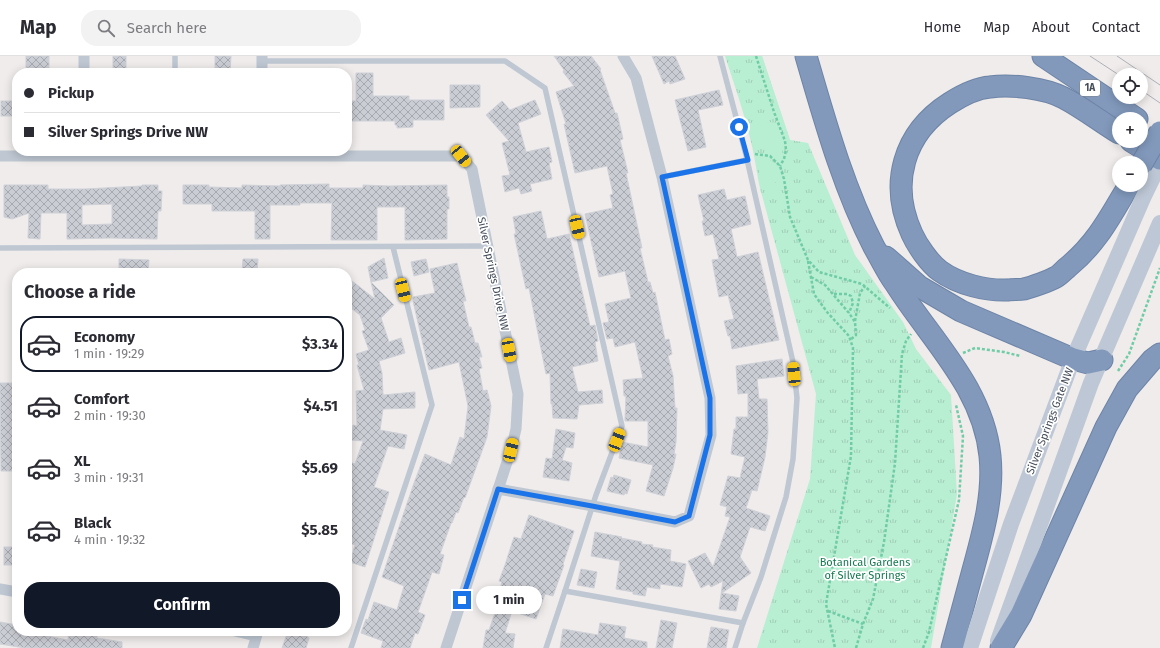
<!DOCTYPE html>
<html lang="en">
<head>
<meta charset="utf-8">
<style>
  body { margin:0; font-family:"Fira Sans",sans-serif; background:#f2f2f3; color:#2b2b33; height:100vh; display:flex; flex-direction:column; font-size:15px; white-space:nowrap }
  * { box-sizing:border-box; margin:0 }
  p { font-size:13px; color:#7c7c81 }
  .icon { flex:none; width:22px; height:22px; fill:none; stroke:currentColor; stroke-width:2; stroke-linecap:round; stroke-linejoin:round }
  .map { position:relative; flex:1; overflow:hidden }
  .side { position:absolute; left:12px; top:212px; width:340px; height:368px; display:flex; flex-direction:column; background:#fff; border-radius:16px; box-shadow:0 2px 10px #0003 }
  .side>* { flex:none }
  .guide { position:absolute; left:12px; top:12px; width:340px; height:88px; border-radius:16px; box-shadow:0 2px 10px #0003; display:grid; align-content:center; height:88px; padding:0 12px; background:#fff }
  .buttons { position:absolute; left:1112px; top:12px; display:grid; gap:8px }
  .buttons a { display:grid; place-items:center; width:36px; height:36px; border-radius:50%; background:#fff; box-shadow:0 2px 10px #0003; font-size:20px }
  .end { position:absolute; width:18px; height:18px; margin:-9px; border:5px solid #1a73e8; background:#fff; box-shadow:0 0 0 2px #fff }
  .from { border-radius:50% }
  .bubble { position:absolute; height:28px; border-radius:14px; background:#fff; box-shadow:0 2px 10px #0003; font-size:13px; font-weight:700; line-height:28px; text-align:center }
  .car { position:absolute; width:12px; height:24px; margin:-12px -6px; border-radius:5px; box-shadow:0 0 3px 1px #0007; background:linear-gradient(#f5c518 24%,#345 0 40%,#f5c518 0 76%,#345 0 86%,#f5c518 0) }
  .guide b { display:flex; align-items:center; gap:14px; height:38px; font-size:15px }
  .guide b+b { border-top:1px solid #e1e1e2 }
  .guide i { width:10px; height:10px; background:#2b2b33 }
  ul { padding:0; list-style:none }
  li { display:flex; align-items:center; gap:12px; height:56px; margin:0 8px 6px; padding:0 4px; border:2px solid transparent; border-radius:16px }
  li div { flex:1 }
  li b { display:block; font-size:15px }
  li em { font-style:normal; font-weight:700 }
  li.on { border-color:#111827 }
  li>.icon { width:36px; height:36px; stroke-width:1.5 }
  h2 { padding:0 12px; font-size:18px; line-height:48px }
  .button { display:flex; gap:8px; margin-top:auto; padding:8px 12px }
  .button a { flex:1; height:46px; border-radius:16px; background:#111827; color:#fff; font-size:16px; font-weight:700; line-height:46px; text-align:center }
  header { display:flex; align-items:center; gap:24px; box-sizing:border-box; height:56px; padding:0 20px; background:#fff; border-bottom:1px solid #e1e1e2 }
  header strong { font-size:19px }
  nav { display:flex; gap:22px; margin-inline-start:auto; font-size:14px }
  .search { width:280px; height:36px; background:#f2f2f3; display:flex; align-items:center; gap:10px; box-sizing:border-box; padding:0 14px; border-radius:16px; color:#7c7c81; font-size:15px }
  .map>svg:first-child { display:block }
</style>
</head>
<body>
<header>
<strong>Map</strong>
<div class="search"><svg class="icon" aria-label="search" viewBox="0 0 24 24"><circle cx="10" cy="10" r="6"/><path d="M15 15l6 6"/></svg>Search here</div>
<nav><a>Home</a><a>Map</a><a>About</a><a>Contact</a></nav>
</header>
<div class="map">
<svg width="1160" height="592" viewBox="0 0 1160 592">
  <defs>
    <pattern id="park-tufts" width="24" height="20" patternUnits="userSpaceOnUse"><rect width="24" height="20" fill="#b8eed1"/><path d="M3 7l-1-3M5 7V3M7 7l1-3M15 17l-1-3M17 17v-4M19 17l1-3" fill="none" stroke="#9fceb6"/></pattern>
    <pattern id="building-cross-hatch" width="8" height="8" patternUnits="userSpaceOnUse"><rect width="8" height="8" fill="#cbcdd4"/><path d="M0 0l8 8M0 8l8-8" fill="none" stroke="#a6a9af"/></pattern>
  </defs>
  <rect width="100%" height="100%" fill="#efeceb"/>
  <!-- park -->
  <path fill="url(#park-tufts)" d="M725,0h37l28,84 18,3 47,112 48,67 13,27 35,46 6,99 -26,154h-174l53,-169 6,-85 -53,-195c-6,-19 -7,-38 -12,-57 -7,-30 -17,-58 -26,-86z"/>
  <!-- garden -->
  <g fill="#b8eed1">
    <path d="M759,0h3l28,84 -3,1z"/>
    <path d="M769,66l8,1c5,9 8,20 5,30l-2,1 -10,-5 -15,-1c-11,-19 -3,-20 14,-26z"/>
    <path d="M758,101c12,0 24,9 22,22 -6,5 -13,10 -20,4z"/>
    <path d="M853,466c6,12 6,16 -5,23z"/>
  </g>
  <!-- building -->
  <g fill="url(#building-cross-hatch)" stroke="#cfd1d8" fill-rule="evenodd">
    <path d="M26,0h23v17h-17v-5h-6z"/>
    <rect x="113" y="0" width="13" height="17"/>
    <path d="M215,0h16l-1,17h-15z"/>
    <path d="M554,0h37l10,13 -1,1 15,43h2l6,26 -3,1 8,33h-2l16,75h-2l8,34h2l3,11 2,-1 10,48 4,-1 3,15 -4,2 5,20 2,32h2l-1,34 -2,12h2l-3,14 -9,28 -18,-5 7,-26 -34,-7 3,-16 26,5v-26h-23v-2l1,-23h-2l-1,-16 20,-2 -8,-36 -20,5 -2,-9 -6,1 -4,-16 6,-1 -4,-18 26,-6 -6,-27 -26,6 -14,-63 28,-6 -3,-13 3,-1 -6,-28 -32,7 -11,-49h2l-10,-32 18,-6 -11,-14 1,-2z"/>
    <path d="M652,0h23l10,23 -15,5 -1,-3 -5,3z"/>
    <path d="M356,17h17v23h36v4h35v20h-31v7l-16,1v-3h-2v-4h-45v-20h6z"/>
    <path d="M450,29h30v22l-30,1z"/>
    <path d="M719,34l4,15 -25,5 8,37 -18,4 -13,-51z"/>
    <path d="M535,44l6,14 -23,9 8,29 23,-5 3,15 -3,1 3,16 -22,5 2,7 -11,3 -2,-6 -14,4 -3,-16 8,-1 -8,-32 7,-2 -23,-26 16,-14 8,9z"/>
    <rect x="1" y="45" width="16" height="15"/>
    <path d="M329,128v4h34v-3l26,1 58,-1v12h2v12h-2v30l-42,1v-33h-28v33h-46l1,-37h-32v2h-30v34h-15v-28h-43v-7h-29v-19h26v2l33,1v-3l38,1v-1z"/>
    <path d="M4,129h44v4h37l57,-3v-1h16v6h4l-1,20h-3l-1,28 -46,-1 -44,1v-26h-26l-1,26 -12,-1 1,-25 -17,6 -8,-2zM112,148v20l-30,1v-20z"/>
    <path d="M724,133l3,11 18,-4 6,28 -20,5 6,28 21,-5 21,88 -47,9 -2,-13h-2l-4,-15 10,-2 -6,-24 -9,2 -7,-37 7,-1 -6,-25 -8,2 -3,-15h2l-6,-26z"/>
    <path d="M541,155l6,28 22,-5 21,92 5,-1 3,16 -3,1 3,19 -26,6 6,25 24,-2 1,13 -24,2 -2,14 -24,-1 -1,-14h-1l-1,-31 -4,1 -17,-86 -3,1 -12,-55h2l-3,-17z"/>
    <path d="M384,202l4,20 -17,4 -3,-15z"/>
    <path d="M119,203l30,1 -1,13h-29z"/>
    <path d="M243,203h15l-1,14h-15z"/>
    <path d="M426,203l3,13 -15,4 -3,-14z"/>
    <path d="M457,207l9,38h-3l6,26h2l4,16h3l4,14h-3l3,11 -3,1 4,22 4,-1 4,16 -4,31 -22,61 -1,-1 -6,16 -2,-1 -4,11h-1l-11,31 4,1 -5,19 -7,-2 -14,40 7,3 -7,19 -3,-1 -5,15h-29l2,-7 -22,-8 5,-14 2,1 6,-18 23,8 7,-24 -22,-9 32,-94 11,-29 26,11 9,-28 4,2 4,-33 -9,-44 -30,8 -16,-69v-4l22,-4 -5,-24z"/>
    <path d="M347,221l28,22 -4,-17 23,23 -13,13 8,24 12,-4 4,15 -26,8 3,12 1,22 32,-3v16l-32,1 -3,21 27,5 -3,14 -16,-3 -14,41 15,5 -24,75 -15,-5 5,-17 -8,-3v-81l8,3 8,-23 -12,-1 2,-15 4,1 -1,-35 8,-1 -7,-25h2l-3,-11 13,-4 -7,-19 3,-1 -5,-15 -13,-10z"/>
    <path d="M782,303l2,17 -27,3 2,20h8l1,33 -3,25 -8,34 -5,-1 -6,18 24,8 -5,15 -15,-4 -10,30 11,16 -29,20 17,3 -3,15 -17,-2 4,-28 -12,6 -2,-3 -8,4 -13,-27 17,-8 8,14 17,-50 -5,-1 2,-9 -7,-2 8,-29 12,2 5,-21 -14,-3 3,-25h2v-12h12v-24l-10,1 -2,-28z"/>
    <path d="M0,327h13v16l4,1 -1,16h-1l1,55h-15z"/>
    <path d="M556,373l19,4 -2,15 -7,-1 -4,13 10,3 -3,18 -26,-4 3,-19 6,1z"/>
    <path d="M614,419l17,5 -4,14 -2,-1 -1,2 -17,-4 4,-14 2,1z"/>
    <path d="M529,459l45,16 -11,33 1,1 -11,31 -8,-2 -9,25 -24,-8 -7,22 10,1 -2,14h-30l3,-18h3l13,-37 -3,-1 3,-10 -3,-1 6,-16 9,-28 7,2z"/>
    <path d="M595,476l27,5 -1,1 21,4 -1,2 12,1 -1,2 19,3 -1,11 16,3 -4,23 -22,-3v5l-13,-2 -2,9 -12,-2v-2l-17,-3 4,-28 -29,-5z"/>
    <rect x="4" y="491" width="13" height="18"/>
    <path d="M581,513l16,3 -3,16 -17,-3z"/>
    <path d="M661,564l16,3 -5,25h-16z"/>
    <path d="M0,566l17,3v6l31,1 -1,4 21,4 1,-9 28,3v4l25,4v6h-97l-25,-4z"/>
    <path d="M600,567l26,4 -2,11 23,4v6h-87l3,-19 35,6z"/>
    <path d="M711,571l18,3 -3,18h-19z"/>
    <path d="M288,575h21l-2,6 2,1 -3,10h-24z"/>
  </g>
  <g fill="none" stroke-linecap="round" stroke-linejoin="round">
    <defs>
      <g id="highway">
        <path d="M806,0c19,65 37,131 68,191 7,12 13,25 21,36 35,56 88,104 95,173 4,39 -7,77 -17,114 -7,26 -14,52 -21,78"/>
        <path d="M1043,0l94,63"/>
        <path d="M1119,77c-18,-11 -36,-25 -55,-35 -19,-10 -53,-14 -74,-11 -13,1 -29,9 -40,16 -47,30 -61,81 -38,131 5,11 17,29 28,37 18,13 46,20 68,19 5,-1 11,0 16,-1 8,-2 25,-8 32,-12 4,-2 8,-7 12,-10 29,-24 42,-50 61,-82"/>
        <path d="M1131,85l29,18"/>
        <path d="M886,201l34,30 41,24 112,48 15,4 14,-3"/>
        <path d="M1001,592l20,-33 85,-188 21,-38 25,-29 8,-6"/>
      </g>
    </defs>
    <!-- highway casing -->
    <use href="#highway" stroke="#6d84a7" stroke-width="23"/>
    <!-- path -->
    <g stroke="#70cca6" stroke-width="2.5" stroke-dasharray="3 2" stroke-linecap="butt">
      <path d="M756,0l18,56 11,29 1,9 -2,9 -4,7"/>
      <path d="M755,98l15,2 10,10 4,13 6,38 18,43 11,12 43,12 28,24"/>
      <path d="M808,205l6,33 13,18 22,24 4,12 -2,108 -25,148 9,44"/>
      <path d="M811,221l14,8 24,28 6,9 1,13 -6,5"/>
      <path d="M834,238h13l4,2 2,7 -4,10"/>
      <path d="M855,265l5,-28 5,-7"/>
      <path d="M963,297l12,-5 29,4 16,4"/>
      <path d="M1118,315l11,-17 31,-86"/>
      <path d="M828,555l35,13"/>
      <path d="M856,592l7,-24 10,-25 11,-57 11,-79 7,-109 4,-13 5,-7"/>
      <path d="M923,592l6,-16 30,-132 4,-64 -7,-31"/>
    </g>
    <!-- lane -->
    <g stroke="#bec7d2" stroke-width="5.5">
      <path d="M175,0v17"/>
      <path d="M720,0l26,99 47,207 4,36 -4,61 -7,38 -25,80 -18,46 -8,25"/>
      <path d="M262,5h243l40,27 77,338 -26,69 -31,96 -19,57"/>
      <path d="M662,121l85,-17"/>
      <path d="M0,192l487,-2"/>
      <path d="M565,535l178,32"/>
      <path d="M351,592l81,-243 -39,-158"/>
    </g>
    <!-- street -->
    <g stroke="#bec7d2" stroke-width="11">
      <path d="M84,0v17"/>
      <path d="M262,0v17"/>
      <path d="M0,100h461l11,13 46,225 -2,35 -5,21 -65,198"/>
      <path d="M498,433l95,17 82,16 14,-6 22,-81 -1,-37 -48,-221 -26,-99 -13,-22"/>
      <path d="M0,533l17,3"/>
      <path d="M235,575l21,5"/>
      <path d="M253,592l5,-17"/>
    </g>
    <!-- secondary -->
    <g stroke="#bdc7d5" stroke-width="16">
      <path d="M998,585l93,-258 69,-160"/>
      <path d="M970,592l41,-124 62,-165 70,-161 17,-35"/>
    </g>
    <!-- highway -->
    <use href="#highway" stroke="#8299bc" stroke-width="21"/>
    <!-- tram -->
    <g stroke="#aeb0b6" stroke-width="1">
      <path d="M1090,0l29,19"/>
      <path d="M1117,0l43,29"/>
      <path d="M1141,34l19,13"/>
    </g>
    <defs>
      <path id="highway-bridge" d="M1141,109l19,-33"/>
    </defs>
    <!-- highway-bridge casing -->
    <use href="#highway-bridge" stroke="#6d84a7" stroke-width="23" stroke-linecap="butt"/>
    <!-- highway-bridge -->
    <use href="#highway-bridge" stroke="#8299bc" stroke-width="21"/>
  </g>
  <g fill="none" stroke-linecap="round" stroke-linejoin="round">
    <!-- route -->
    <path stroke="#1a73e8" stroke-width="5" d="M462,544l36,-111 94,17 83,16 14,-6 21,-81v-37l-48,-221 86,-17 -9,-33"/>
  </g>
  <g text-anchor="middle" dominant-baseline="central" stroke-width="3.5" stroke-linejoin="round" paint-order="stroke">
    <!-- shield labels -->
    <rect fill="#fff" stroke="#7c828b" stroke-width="1" x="1080" y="24" width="20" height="16" rx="3"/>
    <g font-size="10" font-weight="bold" fill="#444d59">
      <text x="1090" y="32">1A</text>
    </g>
    <!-- street labels -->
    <g font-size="11" fill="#444d59" stroke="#fff">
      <text transform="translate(493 218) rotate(78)">Silver Springs Drive NW</text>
      <text transform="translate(1050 365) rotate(-69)">Silver Springs Gate NW</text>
    </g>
    <!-- park labels -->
    <g font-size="11" fill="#157a50" stroke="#fff">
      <text x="865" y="506">Botanical Gardens<tspan x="865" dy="13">of Silver Springs</tspan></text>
    </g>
  </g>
</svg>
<div class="buttons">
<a><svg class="icon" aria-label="locate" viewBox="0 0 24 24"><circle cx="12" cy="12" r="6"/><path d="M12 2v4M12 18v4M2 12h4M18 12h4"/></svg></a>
<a>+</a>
<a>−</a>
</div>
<i class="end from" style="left:739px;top:71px"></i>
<i class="end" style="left:462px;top:544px"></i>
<div class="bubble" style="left:476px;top:530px;width:66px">1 min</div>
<i class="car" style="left:461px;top:100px;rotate:141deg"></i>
<i class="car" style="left:577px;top:171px;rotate:167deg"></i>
<i class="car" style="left:403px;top:234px;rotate:166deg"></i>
<i class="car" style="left:509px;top:294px;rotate:169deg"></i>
<i class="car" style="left:794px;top:318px;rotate:355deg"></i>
<i class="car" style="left:617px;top:384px;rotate:21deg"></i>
<i class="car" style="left:511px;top:394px;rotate:13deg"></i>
<div class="guide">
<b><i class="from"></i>Pickup</b>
<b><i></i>Silver Springs Drive NW</b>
</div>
<section class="side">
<h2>Choose a ride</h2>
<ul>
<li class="on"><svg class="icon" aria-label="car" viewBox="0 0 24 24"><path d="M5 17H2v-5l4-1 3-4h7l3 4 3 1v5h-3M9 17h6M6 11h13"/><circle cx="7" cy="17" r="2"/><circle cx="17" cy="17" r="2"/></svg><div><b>Economy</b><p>1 min · 19:29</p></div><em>$3.34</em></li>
<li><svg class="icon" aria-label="car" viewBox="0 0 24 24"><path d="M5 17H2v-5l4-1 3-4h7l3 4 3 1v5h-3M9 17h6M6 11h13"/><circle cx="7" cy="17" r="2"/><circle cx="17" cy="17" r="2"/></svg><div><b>Comfort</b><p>2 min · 19:30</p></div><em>$4.51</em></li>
<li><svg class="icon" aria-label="car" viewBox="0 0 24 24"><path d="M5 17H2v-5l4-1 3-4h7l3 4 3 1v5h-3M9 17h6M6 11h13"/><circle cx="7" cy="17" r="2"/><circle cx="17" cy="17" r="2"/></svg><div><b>XL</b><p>3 min · 19:31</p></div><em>$5.69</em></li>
<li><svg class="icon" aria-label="car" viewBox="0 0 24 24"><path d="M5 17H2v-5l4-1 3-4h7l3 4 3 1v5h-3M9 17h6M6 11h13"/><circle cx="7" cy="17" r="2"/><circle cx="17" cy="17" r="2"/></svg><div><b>Black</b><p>4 min · 19:32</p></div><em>$5.85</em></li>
</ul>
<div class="button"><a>Confirm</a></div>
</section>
</div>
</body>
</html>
